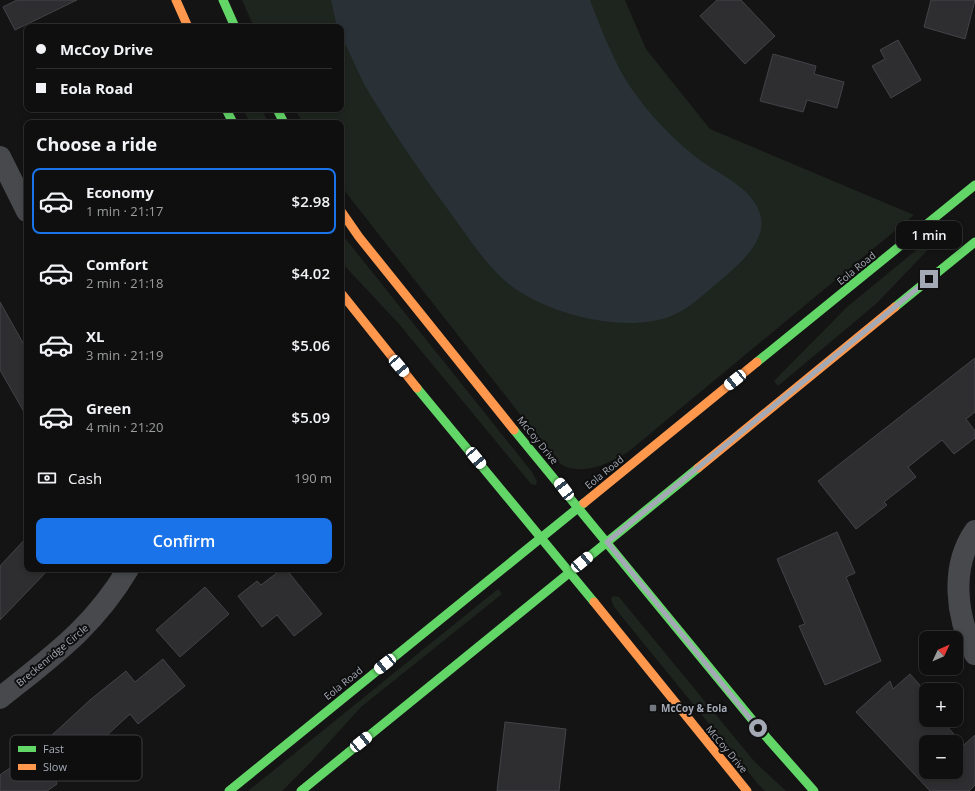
<!DOCTYPE html>
<html lang="en">
<head>
<meta charset="utf-8">
<style>
  body { margin:0; font-family:"Open Sans",sans-serif; background:#181818; color:#f1f3f6; height:100vh; display:flex; flex-direction:column; font-size:15px; white-space:nowrap }
  * { box-sizing:border-box; margin:0 }
  p { font-size:13px; color:#9b9c9e }
  .icon { flex:none; width:22px; height:22px; fill:none; stroke:currentColor; stroke-width:2; stroke-linecap:round; stroke-linejoin:round }
  .map { position:relative; flex:1; overflow:hidden }
  .panel { position:absolute; left:24px; top:120px; width:320px; height:452px; display:flex; flex-direction:column; background:#0f0f0f; border-radius:8px; box-shadow:0 2px 6px #0003,0 0 0 1px #2f2f2f }
  .panel>* { flex:none }
  .hud { position:absolute; left:24px; top:24px; width:320px; height:88px; border-radius:8px; box-shadow:0 2px 6px #0003,0 0 0 1px #2f2f2f; display:grid; align-content:center; height:88px; padding:0 12px; background:#0f0f0f }
  .needle { width:26px; rotate:46deg }
  .buttons { position:absolute; left:919px; top:631px; display:grid; gap:8px }
  .buttons a { display:grid; place-items:center; width:44px; height:44px; border-radius:8px; background:#0f0f0f; box-shadow:0 2px 6px #0003,0 0 0 1px #2f2f2f; font-size:20px }
  .end { position:absolute; width:18px; height:18px; margin:-9px; border:5px solid #a4aab5; background:#111; box-shadow:0 0 0 2px #111 }
  .from { border-radius:50% }
  .bubble { position:absolute; height:28px; border-radius:8px; background:#0f0f0f; box-shadow:0 2px 6px #0003,0 0 0 1px #2f2f2f; font-size:13px; font-weight:600; line-height:28px; text-align:center }
  .car { position:absolute; width:12px; height:24px; margin:-12px -6px; border-radius:5px; box-shadow:0 0 3px 1px #0007; background:linear-gradient(#fff 24%,#345 0 40%,#fff 0 76%,#345 0 86%,#fff 0) }
  .hud b { display:flex; align-items:center; gap:14px; height:38px; font-size:15px }
  .hud b+b { border-top:1px solid #2f2f2f }
  .hud i { width:10px; height:10px; background:#f1f3f6 }
  ul { padding:0; list-style:none }
  li { display:flex; align-items:center; gap:12px; height:66px; margin:0 8px 6px; padding:0 4px; border:2px solid transparent; border-radius:8px }
  li div { flex:1 }
  li b { display:block; font-size:15px }
  li em { font-style:normal; font-weight:600 }
  li.current { border-color:#1a73e8 }
  li>.icon { width:36px; height:36px; stroke-width:1.5 }
  h2 { padding:0 12px; font-size:18px; line-height:48px }
  .pay { display:flex; align-items:center; gap:10px; height:44px; padding:0 12px; font-size:15px }
  .pay p { margin-inline-start:auto }
  .button { display:flex; gap:8px; margin-top:auto; padding:8px 12px }
  .button a { flex:1; height:46px; border-radius:8px; background:#1a73e8; color:#fff; font-size:16px; font-weight:600; line-height:46px; text-align:center }
  .map>svg:first-child { display:block }
</style>
</head>
<body>
<div class="map">
<svg width="975" height="791" viewBox="0 0 975 791">
  <rect width="100%" height="100%" fill="#141414"/>
  <!-- green -->
  <g fill="#1e241e">
    <path d="M242,0h383l21,49 64,80 204,86 -286,237c-19,11 -39,22 -62,15 -5,-2 -10,-8 -14,-12l-205,-261 -6,-10v-61h-38l-8,-14h46v-82h-87z"/>
    <path d="M243,109h18l8,14h-19z"/>
    <path d="M341,233l191,239 5,9 -1,4 -5,-1 -132,-160 -58,-62z"/>
    <path d="M937,233l4,3 -64,67 -99,83 -4,-5 73,-74z"/>
    <path d="M498,589l4,5 -141,113 -49,54 -30,30h-34z"/>
    <path d="M613,596l6,1 135,164 32,30h-21l-7,-7 -144,-177 -3,-8z"/>
  </g>
  <!-- water -->
  <path fill="#293137" d="M331,0h259c8,21 16,42 26,62 17,36 53,75 85,99 21,15 55,29 60,57 5,29 -33,55 -53,73 -11,9 -23,20 -37,25 -47,19 -133,-3 -169,-38 -21,-20 -36,-44 -53,-67 -30,-41 -59,-83 -85,-127 -8,-16 -15,-33 -23,-49v-8h-4z"/>
  <!-- building -->
  <g fill="#2e2e30" stroke="#424448" fill-rule="evenodd">
    <path d="M17,0h60l-62,30 -12,-23z"/>
    <path d="M717,0h24l34,36 -30,28 -45,-48z"/>
    <path d="M931,0h44l-10,39 -41,-12z"/>
    <path d="M898,40l23,40 -30,18 -19,-32 13,-7 -5,-9z"/>
    <path d="M773,54l43,12 -2,8 30,8 -7,26 -30,-8 -4,12 -43,-11z"/>
    <path d="M0,302l27,48v67l-27,-47z"/>
    <path d="M975,358v54l-9,7 9,12v7l-21,16 -12,-14 -34,27 8,10 -32,25 3,3 -31,24 -38,-48z"/>
    <path d="M837,532l18,41 -9,4 35,84 -56,24 -26,-59 6,-2 -28,-65z"/>
    <path d="M27,537v32h22l-49,51v-54z"/>
    <path d="M282,569h4l36,45 -28,22 -17,-21 -15,12 -24,-31 19,-15 4,4z"/>
    <path d="M205,587l24,27 -49,43 -24,-27z"/>
    <path d="M163,659l22,27 -47,38 -8,-10 -74,68 1,2 -10,7h-47v-16l37,-26 53,-49 36,-29 9,11z"/>
    <path d="M910,674l16,18v28h15l23,25 11,-10v50l-6,6h-39l-74,-79 34,-31 3,8zM926,742h30v30h-30z"/>
    <path d="M505,722l61,7 -7,62h-62z"/>
  </g>
  <g fill="none" stroke-linecap="round" stroke-linejoin="round">
    <!-- street -->
    <g stroke="#48494d" stroke-width="22">
      <path d="M0,157l27,54"/>
      <path d="M975,531c-25,36 -19,85 0,123"/>
      <path d="M0,698c51,-41 94,-71 128,-129"/>
    </g>
    <!-- fast -->
    <g stroke="#63d668" stroke-width="9">
      <path d="M223,0l12,27"/>
      <path d="M226,109l7,14"/>
      <path d="M277,109l7,14"/>
      <path d="M895,307l80,-65"/>
      <path d="M757,362l218,-177"/>
      <path d="M417,388l177,214"/>
      <path d="M514,430l254,309 46,52"/>
      <path d="M229,791l355,-288"/>
      <path d="M301,791l397,-323"/>
    </g>
    <!-- slow -->
    <g stroke="#ff974d" stroke-width="9">
      <path d="M176,0l12,27"/>
      <path d="M341,211l18,26 155,193"/>
      <path d="M341,293l76,95"/>
      <path d="M698,468l197,-161"/>
      <path d="M584,503l173,-141"/>
      <path d="M594,602l153,189"/>
    </g>
  </g>
  <g fill="none" stroke-linecap="round" stroke-linejoin="round">
    <!-- route -->
    <path stroke="#a4aab5" stroke-width="5" d="M758,728l-151,-186 322,-263"/>
  </g>
  <!-- markers -->
  <rect fill="#72767d" stroke="#0e0e0f" stroke-width="1.5" x="649" y="704" width="8" height="8" rx="2"/>
  <g text-anchor="middle" dominant-baseline="central" stroke-width="4" stroke-linejoin="round" paint-order="stroke">
    <!-- street labels -->
    <g font-size="10" fill="#a4aab5" stroke="#0e0e0f">
      <text transform="translate(856 268) rotate(-39)">Eola Road</text>
      <text transform="translate(538 440) rotate(51)">McCoy Drive</text>
      <text transform="translate(604 472) rotate(-39)">Eola Road</text>
      <text transform="translate(52 655) rotate(-40)">Breckenridge Circle</text>
      <text transform="translate(343 683) rotate(-39)">Eola Road</text>
      <text transform="translate(727 749) rotate(50)">McCoy Drive</text>
    </g>
    <!-- poi labels -->
    <g font-size="10" font-weight="bold" fill="#a4aab5" stroke="#0e0e0f" text-anchor="start">
      <text x="661" y="708">McCoy &amp; Eola</text>
    </g>
  </g>
  <!-- legend -->
  <rect x="10" y="735" width="132" height="46" rx="6" fill="#0e0e0f" stroke="#3b3d41" stroke-width="1"/>
  <rect x="18" y="746" width="18" height="6" fill="#63d668"/>
  <rect x="18" y="764" width="18" height="6" fill="#ff974d"/>
  <g font-size="11" fill="#a4aab5">
    <text x="43" y="753">Fast</text>
    <text x="43" y="771">Slow</text>
  </g>
</svg>
<div class="buttons">
<a><svg class="needle" viewBox="-14 -14 28 28"><path d="M0-13l5 13h-10z" fill="#e53935"/><path d="M0 13l5-13h-10z" fill="#9b9c9e"/></svg></a>
<a>+</a>
<a>−</a>
</div>
<i class="end from" style="left:758px;top:728px"></i>
<i class="end" style="left:929px;top:279px"></i>
<div class="bubble" style="left:896px;top:221px;width:66px">1 min</div>
<i class="car" style="left:399px;top:366px;rotate:140deg"></i>
<i class="car" style="left:735px;top:380px;rotate:231deg"></i>
<i class="car" style="left:476px;top:458px;rotate:140deg"></i>
<i class="car" style="left:564px;top:489px;rotate:323deg"></i>
<i class="car" style="left:582px;top:562px;rotate:50deg"></i>
<i class="car" style="left:385px;top:664px;rotate:231deg"></i>
<i class="car" style="left:361px;top:742px;rotate:51deg"></i>
<div class="hud">
<b><i class="from"></i>McCoy Drive</b>
<b><i></i>Eola Road</b>
</div>
<section class="panel">
<h2>Choose a ride</h2>
<ul>
<li class="current"><svg class="icon" aria-label="car" viewBox="0 0 24 24"><path d="M5 17H2v-5l4-1 3-4h7l3 4 3 1v5h-3M9 17h6M6 11h13"/><circle cx="7" cy="17" r="2"/><circle cx="17" cy="17" r="2"/></svg><div><b>Economy</b><p>1 min · 21:17</p></div><em>$2.98</em></li>
<li><svg class="icon" aria-label="car" viewBox="0 0 24 24"><path d="M5 17H2v-5l4-1 3-4h7l3 4 3 1v5h-3M9 17h6M6 11h13"/><circle cx="7" cy="17" r="2"/><circle cx="17" cy="17" r="2"/></svg><div><b>Comfort</b><p>2 min · 21:18</p></div><em>$4.02</em></li>
<li><svg class="icon" aria-label="car" viewBox="0 0 24 24"><path d="M5 17H2v-5l4-1 3-4h7l3 4 3 1v5h-3M9 17h6M6 11h13"/><circle cx="7" cy="17" r="2"/><circle cx="17" cy="17" r="2"/></svg><div><b>XL</b><p>3 min · 21:19</p></div><em>$5.06</em></li>
<li><svg class="icon" aria-label="car" viewBox="0 0 24 24"><path d="M5 17H2v-5l4-1 3-4h7l3 4 3 1v5h-3M9 17h6M6 11h13"/><circle cx="7" cy="17" r="2"/><circle cx="17" cy="17" r="2"/></svg><div><b>Green</b><p>4 min · 21:20</p></div><em>$5.09</em></li>
</ul>
<div class="pay"><svg class="icon" aria-label="cash" viewBox="0 0 24 24"><path d="M3 7h18v10H3z"/><circle cx="12" cy="12" r="2"/></svg>Cash<p>190 m</p></div>
<div class="button"><a>Confirm</a></div>
</section>
</div>
</body>
</html>
